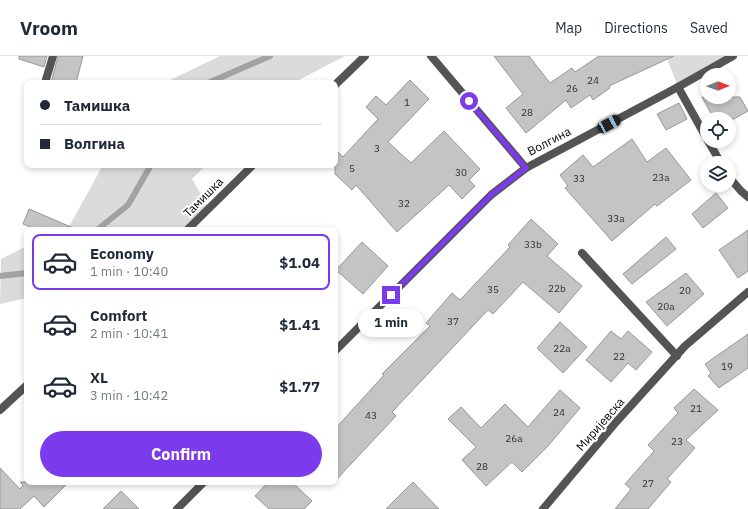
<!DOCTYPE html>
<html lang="en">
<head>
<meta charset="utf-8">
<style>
  body { margin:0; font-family:"IBM Plex Sans",sans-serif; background:#f2f2f3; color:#1f2937; height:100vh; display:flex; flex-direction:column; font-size:15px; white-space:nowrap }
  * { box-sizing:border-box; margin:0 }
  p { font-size:13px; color:#747a83 }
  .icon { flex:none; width:22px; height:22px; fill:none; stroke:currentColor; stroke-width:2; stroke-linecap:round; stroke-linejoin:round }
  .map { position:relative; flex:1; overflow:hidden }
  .panel { position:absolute; left:24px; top:171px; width:314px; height:258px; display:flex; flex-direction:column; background:#fff; border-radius:8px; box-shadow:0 2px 6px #0003 }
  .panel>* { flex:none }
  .guide { position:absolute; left:24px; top:24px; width:314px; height:88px; border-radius:8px; box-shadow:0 2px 6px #0003; display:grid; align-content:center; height:88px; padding:0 16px; background:#fff }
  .needle { width:26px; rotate:89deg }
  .tools { position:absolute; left:700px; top:12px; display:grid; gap:8px }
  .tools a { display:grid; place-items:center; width:36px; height:36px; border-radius:50%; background:#fff; box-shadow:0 2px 6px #0003; font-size:20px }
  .end { position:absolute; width:18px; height:18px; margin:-9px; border:5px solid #7c3aed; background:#fff; box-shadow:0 0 0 2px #fff }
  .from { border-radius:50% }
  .bubble { position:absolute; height:28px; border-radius:14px; background:#fff; box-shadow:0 2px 6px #0003; font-size:13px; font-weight:700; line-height:28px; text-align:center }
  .car { position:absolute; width:12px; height:24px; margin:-12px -6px; border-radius:5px; box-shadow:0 0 3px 1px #0007; background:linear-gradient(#222 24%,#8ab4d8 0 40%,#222 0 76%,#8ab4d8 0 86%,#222 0) }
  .guide b { display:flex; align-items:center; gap:14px; height:38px; font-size:15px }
  .guide b+b { border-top:1px solid #e0e1e3 }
  .guide i { width:10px; height:10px; background:#1f2937 }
  ul { padding:7px 0 0; list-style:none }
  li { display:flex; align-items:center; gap:12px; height:56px; margin:0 8px 6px; padding:0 8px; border:2px solid transparent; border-radius:8px }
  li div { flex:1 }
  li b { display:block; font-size:15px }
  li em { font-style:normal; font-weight:700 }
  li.current { border-color:#7c3aed }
  li>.icon { width:36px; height:36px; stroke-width:1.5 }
  .button { display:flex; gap:8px; margin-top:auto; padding:8px 16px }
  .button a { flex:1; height:46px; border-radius:24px; background:#7c3aed; color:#fff; font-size:16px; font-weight:700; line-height:46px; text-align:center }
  header { display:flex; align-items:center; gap:24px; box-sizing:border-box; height:56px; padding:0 20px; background:#fff; border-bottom:1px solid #e0e1e3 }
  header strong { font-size:19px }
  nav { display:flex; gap:22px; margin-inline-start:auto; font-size:14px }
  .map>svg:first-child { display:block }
</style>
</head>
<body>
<header>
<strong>Vroom</strong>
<nav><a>Map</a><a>Directions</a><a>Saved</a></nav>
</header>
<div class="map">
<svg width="748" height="453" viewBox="0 0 748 453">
  <rect width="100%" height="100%" fill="#fff"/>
  <!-- green -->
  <g fill="#dbdbdb">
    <path d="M220,0h125l-52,27h-129z"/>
    <path d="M666,0h67l-55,31z"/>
    <path d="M103,109h103l-14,14 17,29 -22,22h-127l10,-5z"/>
    <path d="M27,190v52l-27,6 1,-45z"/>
  </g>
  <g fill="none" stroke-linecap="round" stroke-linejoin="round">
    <!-- stream -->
    <g stroke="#a2a2a2" stroke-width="6">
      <path d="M208,27l62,-27"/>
      <path d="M97,174l31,-25 23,-40"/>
      <path d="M0,220l27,-3"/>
    </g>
  </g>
  <!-- building -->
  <g fill="#c4c4c4" stroke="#989898">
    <path d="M19,0h28l-3,11 -25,-8z"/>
    <path d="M58,0h25l-7,27h-25z"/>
    <path d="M494,0h35l21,27 22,-15 3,4 24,-16h75l-65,30 1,2 -17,12 -3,-5 -19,13 -5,-8 -40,33 -20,-25 17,-14z"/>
    <path d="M410,24l19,19 -41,43 23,21 33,-32 36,38 -11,11 6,6 -13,13 -13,-14 -52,47 -41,-47 -4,5 -17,-16v-25l8,8 35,-38 -12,-12 10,-11 10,9z"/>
    <path d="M702,41h38l8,14 -14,8h-20z"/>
    <path d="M679,47l8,16 -21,11 -9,-16z"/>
    <path d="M632,83l15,23 19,-14 25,32 -34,26 -2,-2 -43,37 -47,-53 3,-2 -8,-11 23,-20 10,12z"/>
    <path d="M716,137l12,15 -25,20 -11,-14z"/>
    <path d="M29,153l49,21h-41l-14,-6z"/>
    <path d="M531,163l27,25 -11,12 35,30 -23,27 -36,-31 -30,32 -5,-4 -96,102 4,4 -61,65v-52l49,-54 -2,-1 48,-48 -4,-3 26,-30 8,7 50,-53 -2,-2z"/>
    <path d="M748,174v41l-10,7 -19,-28z"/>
    <path d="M666,181l10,12 -44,35 -9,-10z"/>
    <path d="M362,186l26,24 -25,28 -27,-24z"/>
    <path d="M686,217l18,21 -37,32 -21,-24z"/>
    <path d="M560,266l27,25 -24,26 -26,-25z"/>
    <path d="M611,275l10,8 7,-8 24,21 -16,18 -8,-7 -17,19 -25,-22z"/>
    <path d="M748,278v34l-29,20 -11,-12 3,-3 -6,-9z"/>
    <path d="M694,333l24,21 -32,30 9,8 -28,31 4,3 -23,27h-33l16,-20 -6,-5 29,-33 -6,-6 30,-32 -4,-5z"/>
    <path d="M560,334l20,18 -32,38 -26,26 -10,-10 -26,24 -24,-26 14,-13 -28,-28 13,-12 20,21 24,-24 23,23z"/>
    <path d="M0,412l20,21 3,-4 -3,-3h49l-25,25 -10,-11 -14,13h-20z"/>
    <path d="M268,426h24l20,19 -8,8h-35l-14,-13z"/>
    <path d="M413,426l26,27h-53z"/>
    <path d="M121,435l18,18h-36z"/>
  </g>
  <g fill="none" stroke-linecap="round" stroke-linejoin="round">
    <!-- lane -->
    <g stroke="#545454" stroke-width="8">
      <path d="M45,27l8,-27"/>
      <path d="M678,31l29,52"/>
      <path d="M708,85l13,22"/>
      <path d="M729,121l12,14 7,6"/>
      <path d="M582,197l95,103"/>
    </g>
    <!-- street -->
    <g stroke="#545454" stroke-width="8">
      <path d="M431,0l95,112"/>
      <path d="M335,29l30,-29"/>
      <path d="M187,174l66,-65"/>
      <path d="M335,295l156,-156 35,-27 152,-81 55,-31"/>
      <path d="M0,354l27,-25"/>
      <path d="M177,453l27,-27"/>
      <path d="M543,453l74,-88 68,-75 63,-54"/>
    </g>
  </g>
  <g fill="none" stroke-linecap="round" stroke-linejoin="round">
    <!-- route -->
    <path stroke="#7c3aed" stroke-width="5" d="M391,239l100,-100 35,-27 -57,-67"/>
  </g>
  <g text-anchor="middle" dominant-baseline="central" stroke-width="4" stroke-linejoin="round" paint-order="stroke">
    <!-- number labels -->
    <g font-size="10" fill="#313131">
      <text x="593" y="24">24</text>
      <text x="572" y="32">26</text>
      <text x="407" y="46">1</text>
      <text x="527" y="56">28</text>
      <text x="377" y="92">3</text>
      <text x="352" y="112">5</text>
      <text x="461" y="116">30</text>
      <text x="661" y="121">23a</text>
      <text x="579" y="122">33</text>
      <text x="404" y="147">32</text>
      <text x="616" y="162">33a</text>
      <text x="533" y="188">33b</text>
      <text x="557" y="232">22b</text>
      <text x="493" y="233">35</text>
      <text x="685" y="234">20</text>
      <text x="666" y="250">20a</text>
      <text x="453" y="265">37</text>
      <text x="562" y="292">22a</text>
      <text x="619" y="300">22</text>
      <text x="727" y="310">19</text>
      <text x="696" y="352">21</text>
      <text x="559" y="356">24</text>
      <text x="371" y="359">43</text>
      <text x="514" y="382">26a</text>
      <text x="677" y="385">23</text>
      <text x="482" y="410">28</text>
      <text x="648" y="427">27</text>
    </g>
    <!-- street labels -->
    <g font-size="12" fill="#000" stroke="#fff">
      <text transform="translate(549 85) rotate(-28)">Волгина</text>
      <text transform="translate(203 141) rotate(-45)">Тамишка</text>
      <text transform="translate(600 368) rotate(-49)">Миријевска</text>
    </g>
  </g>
</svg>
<div class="tools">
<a><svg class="needle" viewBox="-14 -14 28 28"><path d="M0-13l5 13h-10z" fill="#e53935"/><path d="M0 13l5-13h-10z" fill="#747a83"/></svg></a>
<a><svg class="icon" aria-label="locate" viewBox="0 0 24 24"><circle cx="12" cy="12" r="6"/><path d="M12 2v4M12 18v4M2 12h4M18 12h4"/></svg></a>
<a><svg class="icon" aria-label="layers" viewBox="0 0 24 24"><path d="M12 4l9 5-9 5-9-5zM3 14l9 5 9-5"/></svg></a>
</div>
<i class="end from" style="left:469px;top:45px"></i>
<i class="end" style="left:391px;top:239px"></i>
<div class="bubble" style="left:358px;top:253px;width:66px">1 min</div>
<i class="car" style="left:609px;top:68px;rotate:62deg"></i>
<div class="guide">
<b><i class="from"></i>Тамишка</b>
<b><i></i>Волгина</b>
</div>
<section class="panel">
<ul>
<li class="current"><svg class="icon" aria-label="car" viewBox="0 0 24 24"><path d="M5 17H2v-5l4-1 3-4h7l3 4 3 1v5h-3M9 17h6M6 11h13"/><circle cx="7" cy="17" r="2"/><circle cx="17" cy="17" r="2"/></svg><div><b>Economy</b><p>1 min · 10:40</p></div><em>$1.04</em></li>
<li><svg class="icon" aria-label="car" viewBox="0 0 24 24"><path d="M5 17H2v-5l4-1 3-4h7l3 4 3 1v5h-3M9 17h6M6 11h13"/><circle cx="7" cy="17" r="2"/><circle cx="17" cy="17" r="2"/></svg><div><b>Comfort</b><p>2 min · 10:41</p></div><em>$1.41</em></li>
<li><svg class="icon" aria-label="car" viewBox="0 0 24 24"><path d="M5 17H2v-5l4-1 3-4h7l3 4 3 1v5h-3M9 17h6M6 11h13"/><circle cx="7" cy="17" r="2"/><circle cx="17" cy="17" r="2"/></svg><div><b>XL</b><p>3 min · 10:42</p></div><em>$1.77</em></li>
</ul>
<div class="button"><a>Confirm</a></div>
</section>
</div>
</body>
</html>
